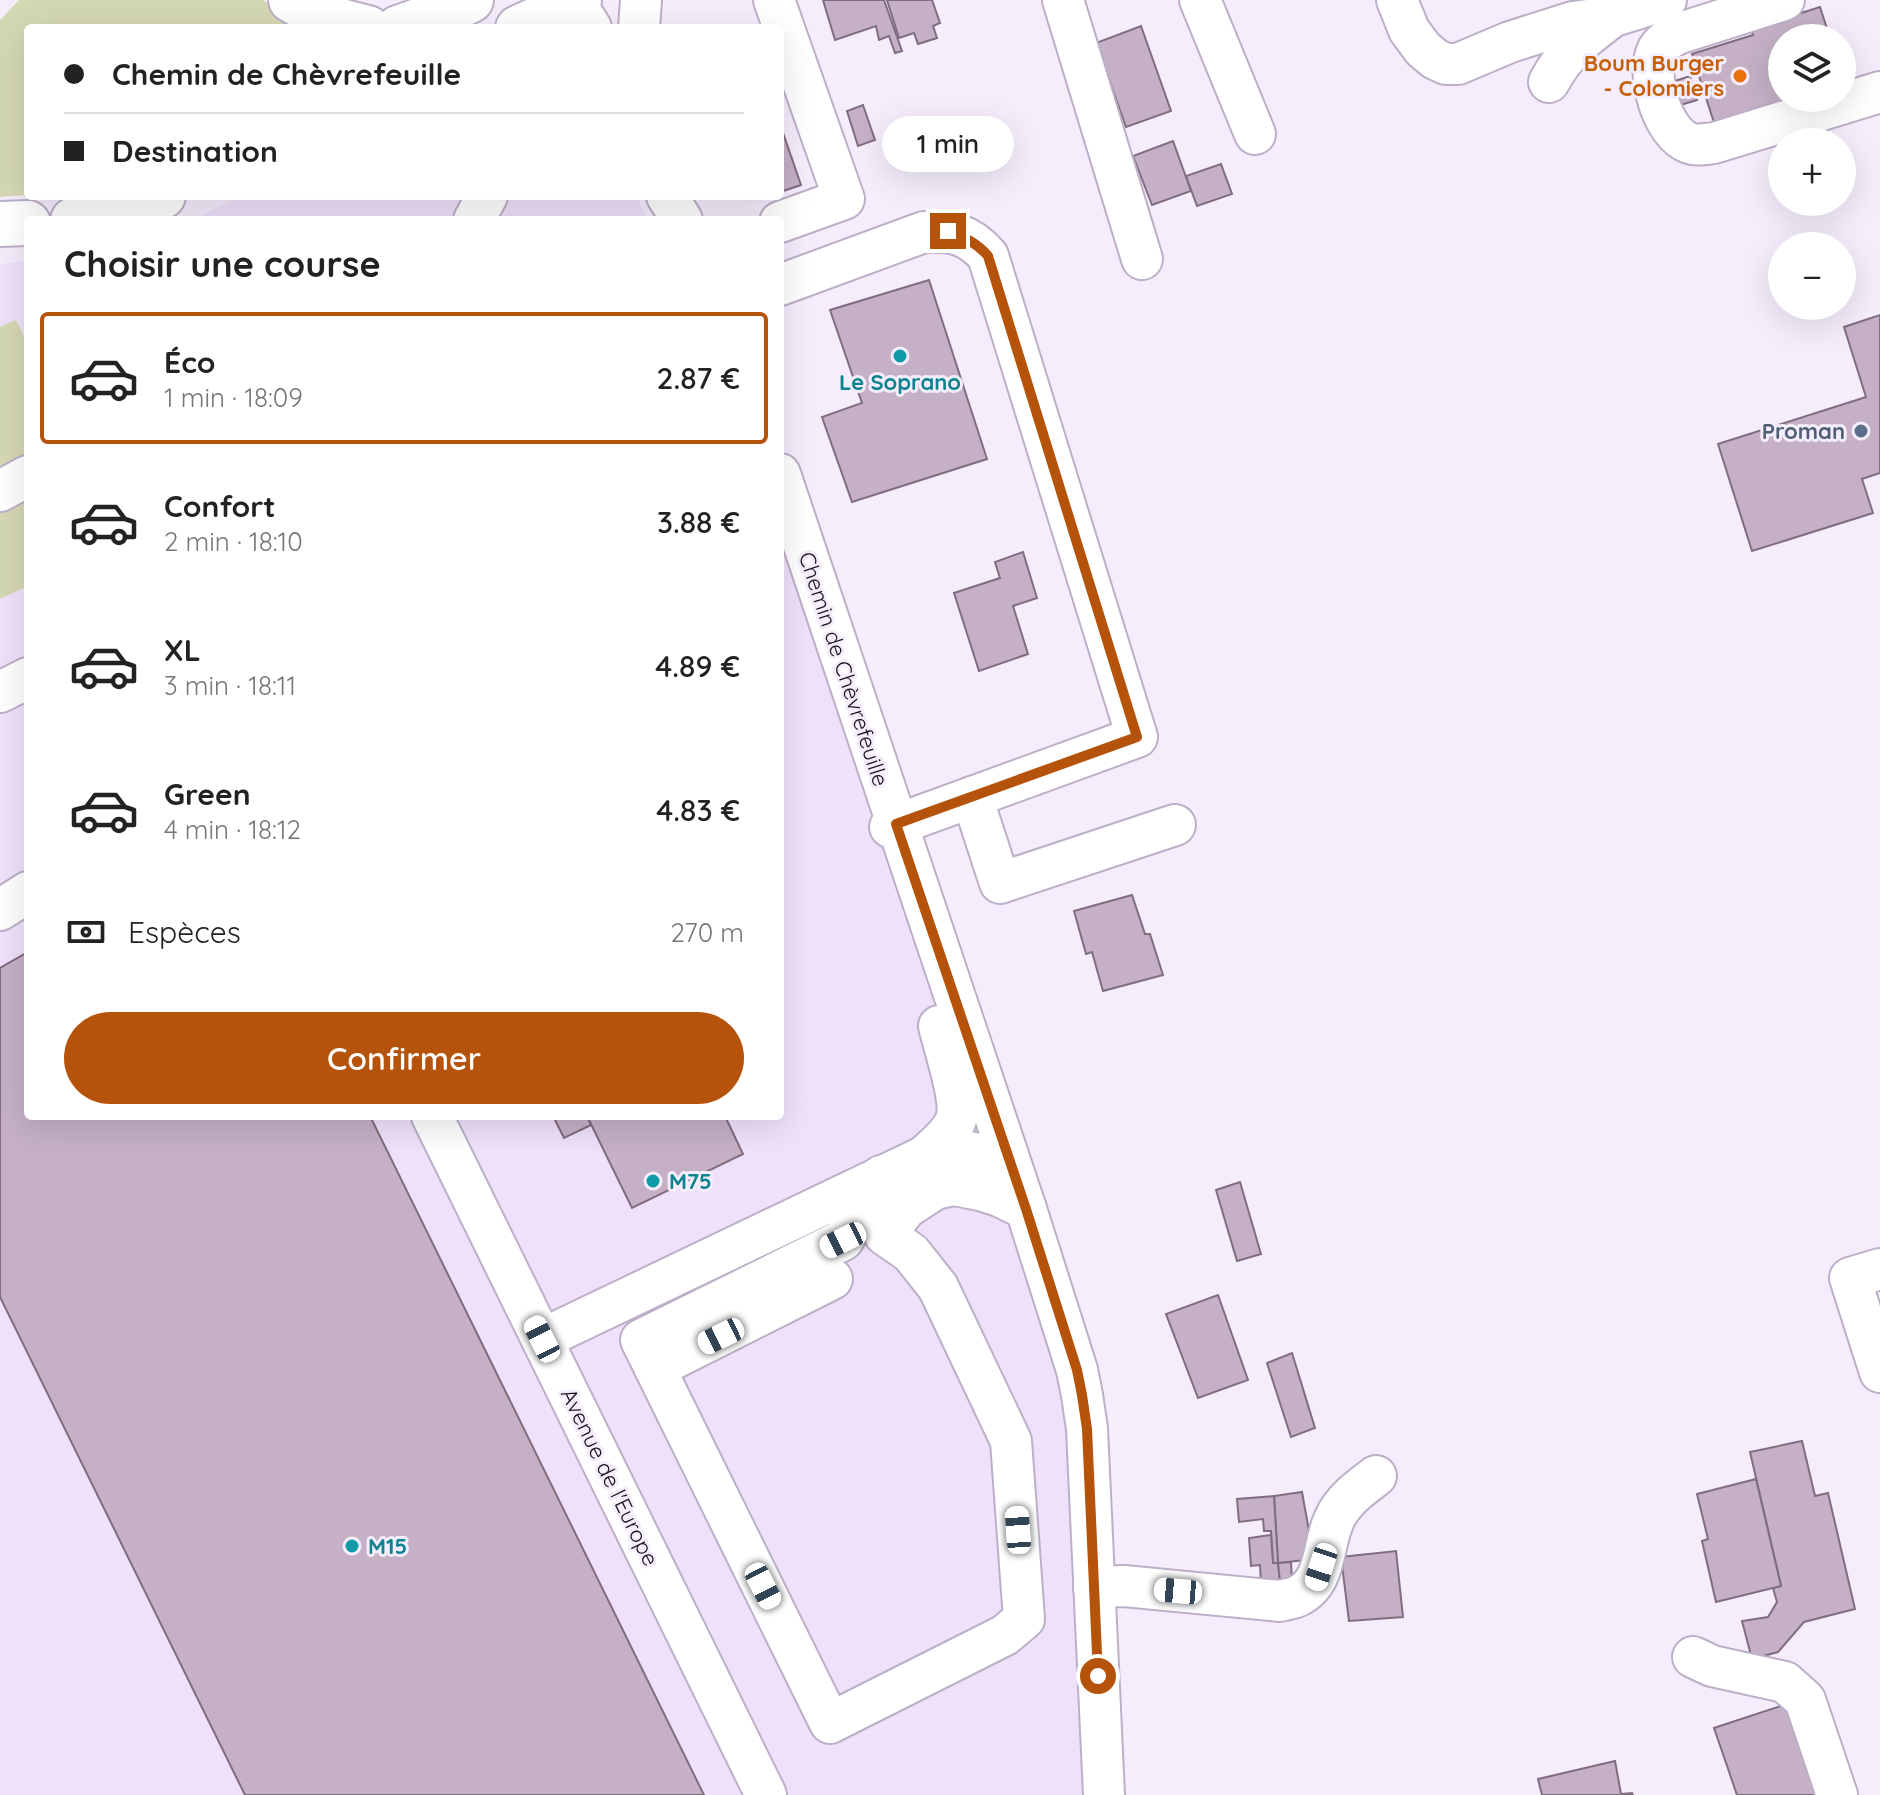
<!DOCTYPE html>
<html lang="fr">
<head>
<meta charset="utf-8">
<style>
  body { margin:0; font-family:Quicksand,sans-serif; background:#f6f6f6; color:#222; height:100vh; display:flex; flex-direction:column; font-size:30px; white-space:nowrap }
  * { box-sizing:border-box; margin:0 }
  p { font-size:26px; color:#767676 }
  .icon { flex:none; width:44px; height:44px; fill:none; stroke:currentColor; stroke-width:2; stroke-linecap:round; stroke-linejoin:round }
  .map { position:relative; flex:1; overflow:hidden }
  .panel { position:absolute; left:24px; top:216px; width:760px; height:904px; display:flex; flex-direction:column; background:#fff; border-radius:8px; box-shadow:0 8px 32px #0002 }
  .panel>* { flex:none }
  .hud { position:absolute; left:24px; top:24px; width:760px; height:176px; border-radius:8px; box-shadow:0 8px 32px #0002; display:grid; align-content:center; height:176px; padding:0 40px; background:#fff }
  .fabs { position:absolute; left:1768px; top:24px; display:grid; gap:16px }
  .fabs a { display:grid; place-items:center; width:88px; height:88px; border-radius:50%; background:#fff; box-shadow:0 8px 32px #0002; font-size:40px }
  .end { position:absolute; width:36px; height:36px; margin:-18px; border:10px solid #b45309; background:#fff; box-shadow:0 0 0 4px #fff }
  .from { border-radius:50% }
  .bubble { position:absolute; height:56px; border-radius:28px; background:#fff; box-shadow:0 8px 32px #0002; font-size:26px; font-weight:600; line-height:56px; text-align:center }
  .car { position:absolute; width:24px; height:48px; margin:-24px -12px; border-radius:10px; box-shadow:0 0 6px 2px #0007; background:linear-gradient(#fff 24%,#345 0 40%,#fff 0 76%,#345 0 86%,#fff 0) }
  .hud b { display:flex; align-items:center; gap:28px; height:76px; font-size:30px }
  .hud b+b { border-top:2px solid #e0e0e0 }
  .hud i { width:20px; height:20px; background:#222 }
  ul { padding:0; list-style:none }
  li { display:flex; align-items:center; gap:24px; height:132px; margin:0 16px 12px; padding:0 24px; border:4px solid transparent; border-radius:8px }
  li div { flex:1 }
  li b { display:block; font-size:30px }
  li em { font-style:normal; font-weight:600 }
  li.on { border-color:#b45309 }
  li>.icon { width:72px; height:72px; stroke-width:1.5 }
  h2 { padding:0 40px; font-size:36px; line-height:96px }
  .pay { display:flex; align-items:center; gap:20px; height:88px; padding:0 40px; font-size:30px }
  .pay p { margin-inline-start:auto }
  .button { display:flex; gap:16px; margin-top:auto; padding:16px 40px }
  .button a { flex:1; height:92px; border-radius:48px; background:#b45309; color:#fff; font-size:32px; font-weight:600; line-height:92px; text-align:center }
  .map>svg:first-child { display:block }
</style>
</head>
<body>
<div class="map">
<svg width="1880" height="1795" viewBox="0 0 1880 1795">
  <rect width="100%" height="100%" fill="#f5edfc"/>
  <!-- built -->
  <g fill="#efe1fb">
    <path d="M242,196h394l11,24h-455z"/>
    <path d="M28,261v855h752v-594l288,818 36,455h-1104v-1531z"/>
  </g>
  <!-- green -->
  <g fill="#d4d8b2">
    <path d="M19,0h244l32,21 14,7h-281v167l-28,2v-177z"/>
    <path d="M16,320l12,25v112l-28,14v-144z"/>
    <path d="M28,495v91l-28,13v-89z"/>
  </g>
  <!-- building -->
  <g fill="#c5b0c5" stroke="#806d80" stroke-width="2">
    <path d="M823,0h61l18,51 -7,2 -6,-17 -10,4 -3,-14 -41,14z"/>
    <path d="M887,0h45l8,23 -7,3 4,12 -19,6 -4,-11 -15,5z"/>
    <path d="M1820,7l10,31h-48v60h32l-98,31 -24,-75 61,-19 -2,-6z"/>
    <path d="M1141,26l30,85 -45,16 -30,-84z"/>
    <path d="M1690,76l7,24 -23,7 -8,-23z"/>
    <path d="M863,105l12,35 -17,6 -11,-35z"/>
    <path d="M780,124l21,61 -21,7z"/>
    <path d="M1173,141l18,50 -39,14 -19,-49z"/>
    <path d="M1221,164l11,30 -35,12 -11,-30z"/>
    <path d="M929,280l58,179 -135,43 -30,-85 40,-14 -32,-93z"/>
    <path d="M1880,315v158l-18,6 11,34 -121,38 -34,-107 148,-47 -22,-70z"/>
    <path d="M1023,552l14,46 -24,8 15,48 -49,17 -25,-78 46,-15 -5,-16z"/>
    <path d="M1132,895l13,39h5l13,41 -60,16 -11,-39 -6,2 -12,-43z"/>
    <path d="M28,952v164h342l334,679h-459l-245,-498v-329z"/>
    <path d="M553,1116h34l4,9 -27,13z"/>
    <path d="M587,1116h138l18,38 -111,54z"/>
    <path d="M1240,1182l21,72 -24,7 -21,-71z"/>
    <path d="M1218,1295l30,85 -50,18 -32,-84z"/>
    <path d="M1292,1353l23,75 -24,9 -24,-74z"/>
    <path d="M1802,1441l13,55 13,-3 27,116 -51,13 -26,30 -26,7 -10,-38 26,-4 9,-15 -4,-14 8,-2 -31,-134z"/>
    <path d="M1756,1479l25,107 -65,16 -14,-61 6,-2 -11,-45z"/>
    <path d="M1302,1492l12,67 -36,4 -4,-67z"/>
    <path d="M1274,1496l4,67h-5l-2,-32h-7l-1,-12 -24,3 -2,-23z"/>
    <path d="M1271,1535l2,28h5l2,19 -19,1 -1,-18 -9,1 -2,-28z"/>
    <path d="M1396,1551l7,66 -54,4 -8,-64z"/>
    <path d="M1291,1562l1,19 -12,1 -2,-19z"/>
    <path d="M1793,1702l32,93h-88l-23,-67z"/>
    <path d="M1615,1761l6,33 11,-1 1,2h-91l-4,-16z"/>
  </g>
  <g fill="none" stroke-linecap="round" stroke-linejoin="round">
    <defs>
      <g id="minor">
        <path d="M774,0l70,199 -64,23"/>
        <path d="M1063,0l79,259"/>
        <path d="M1200,0l55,134"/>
        <path d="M1397,0l12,30 14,19 12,10 11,5h12l52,-22 63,-20 38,-5 55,-17"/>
        <path d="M1784,0l-107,34c-8,5 -14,7 -19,15 -13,25 4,84 31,94 8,3 16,1 25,0l166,-51"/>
        <path d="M575,2l16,26"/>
        <path d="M639,28l2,-28"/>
        <path d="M1549,82c16,-30 33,-42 59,-62"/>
        <path d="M667,196l15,24"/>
        <path d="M474,220l13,-24"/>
        <path d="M780,285l144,-53c28,-1 44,1 64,24l149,481 -247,90"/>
        <path d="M780,474l246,735 51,161 5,25 5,34 17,366"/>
        <path d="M0,491l28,-15"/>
        <path d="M0,692l28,-14"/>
        <path d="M972,797l28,86 175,-58"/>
        <path d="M0,910l28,-18"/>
        <path d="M432,1116l334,679"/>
        <path d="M925,1156c11,-11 29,-24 32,-40 4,-20 -13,-68 -18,-90"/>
        <path d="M881,1176l-38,64 -202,100 189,383 175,-88 19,-16 -13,-178 -73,-154 -27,-34 -26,-18 21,-27 29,-19 19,-4 26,5 19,6 27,13"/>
        <path d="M1880,1269l-30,9 30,94"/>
        <path d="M542,1339l383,-183c36,-9 53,-5 86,10"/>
        <path d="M655,1368l177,-89"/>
        <path d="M1094,1587l30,-1 156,15c6,-2 13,-2 18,-5 29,-14 24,-50 36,-76 8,-19 26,-32 42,-44"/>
        <path d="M1693,1657l19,9 73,16 20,18 32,95"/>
      </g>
      <path id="major" d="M518,28l61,-28"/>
      <g id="highway">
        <path d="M291,0l29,16 48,12"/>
        <path d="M398,28l59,-21 14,-7"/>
        <path d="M73,220l90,-24"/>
        <path d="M0,224l28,-1"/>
      </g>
    </defs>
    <!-- minor casing -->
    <use href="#minor" stroke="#bcafc8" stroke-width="44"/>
    <!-- major casing -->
    <use href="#major" stroke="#bcafc8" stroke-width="48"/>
    <!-- highway casing -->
    <use href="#highway" stroke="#bcafc8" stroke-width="48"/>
    <!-- minor -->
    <use href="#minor" stroke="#fff" stroke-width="40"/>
    <!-- major -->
    <use href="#major" stroke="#fff" stroke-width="44"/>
    <!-- highway -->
    <use href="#highway" stroke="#fff" stroke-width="44"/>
  </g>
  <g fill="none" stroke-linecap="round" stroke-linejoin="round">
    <!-- route -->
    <path stroke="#b45309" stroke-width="10" d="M948,231c16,6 29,12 40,25l149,481 -241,87 130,385 51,161 5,25 5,34 11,247"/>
  </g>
  <!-- markers -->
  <circle fill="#e8710a" stroke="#f5edfc" stroke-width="3" cx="1740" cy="76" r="8"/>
  <g fill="#0f9aa8" stroke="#f5edfc" stroke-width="3">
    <circle cx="900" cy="356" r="8"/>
    <circle cx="653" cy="1181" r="8"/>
    <circle cx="352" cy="1546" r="8"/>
  </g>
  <circle fill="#5c6f8a" stroke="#f5edfc" stroke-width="3" cx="1861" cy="431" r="8"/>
  <g text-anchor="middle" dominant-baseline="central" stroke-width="6" stroke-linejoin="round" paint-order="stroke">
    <!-- food labels -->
    <g font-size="22" font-weight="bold" fill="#c56008" stroke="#f5edfc" text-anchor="end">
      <text x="1724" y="63">Boum Burger<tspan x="1724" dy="25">- Colomiers</tspan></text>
    </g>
    <!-- culture labels -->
    <g font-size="22" font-weight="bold" fill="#0d838f" stroke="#f5edfc" text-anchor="start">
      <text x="900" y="382" text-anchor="middle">Le Soprano</text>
      <text x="669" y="1181">M75</text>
      <text x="368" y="1546">M15</text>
    </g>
    <!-- service labels -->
    <g font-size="22" font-weight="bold" fill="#4e5e75" stroke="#f5edfc" text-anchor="end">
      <text x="1845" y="431">Proman</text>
    </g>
    <!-- street labels -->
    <g font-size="22" fill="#17121b" stroke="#f5edfc">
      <text transform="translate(844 669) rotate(72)">Chemin de Chèvrefeuille</text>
      <text transform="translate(610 1477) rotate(64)">Avenue de l'Europe</text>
    </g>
  </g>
</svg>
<div class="fabs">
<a><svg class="icon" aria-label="layers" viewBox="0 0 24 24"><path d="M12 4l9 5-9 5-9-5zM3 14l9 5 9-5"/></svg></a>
<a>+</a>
<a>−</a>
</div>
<i class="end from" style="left:1098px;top:1676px"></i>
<i class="end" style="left:948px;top:231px"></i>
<div class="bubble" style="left:882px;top:116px;width:132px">1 min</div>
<i class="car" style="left:843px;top:1240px;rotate:244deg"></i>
<i class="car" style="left:721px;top:1336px;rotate:244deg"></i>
<i class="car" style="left:542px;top:1339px;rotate:333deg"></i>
<i class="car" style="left:1018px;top:1530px;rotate:356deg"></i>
<i class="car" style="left:1321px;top:1567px;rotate:198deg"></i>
<i class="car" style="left:763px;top:1586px;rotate:153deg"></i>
<i class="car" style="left:1178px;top:1591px;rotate:275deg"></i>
<div class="hud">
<b><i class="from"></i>Chemin de Chèvrefeuille</b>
<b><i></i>Destination</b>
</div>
<section class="panel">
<h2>Choisir une course</h2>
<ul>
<li class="on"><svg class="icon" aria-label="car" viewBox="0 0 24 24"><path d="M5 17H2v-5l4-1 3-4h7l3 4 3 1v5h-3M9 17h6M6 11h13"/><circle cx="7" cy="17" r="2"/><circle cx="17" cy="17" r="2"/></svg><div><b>Éco</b><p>1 min · 18:09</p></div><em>2.87 €</em></li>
<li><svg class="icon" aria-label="car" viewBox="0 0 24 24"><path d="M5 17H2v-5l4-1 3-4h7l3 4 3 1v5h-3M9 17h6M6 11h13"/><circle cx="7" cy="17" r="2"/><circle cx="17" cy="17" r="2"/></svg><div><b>Confort</b><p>2 min · 18:10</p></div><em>3.88 €</em></li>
<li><svg class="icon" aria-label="car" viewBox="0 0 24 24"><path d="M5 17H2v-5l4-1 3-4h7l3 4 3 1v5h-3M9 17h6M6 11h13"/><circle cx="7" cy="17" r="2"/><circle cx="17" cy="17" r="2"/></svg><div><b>XL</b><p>3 min · 18:11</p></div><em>4.89 €</em></li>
<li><svg class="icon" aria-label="car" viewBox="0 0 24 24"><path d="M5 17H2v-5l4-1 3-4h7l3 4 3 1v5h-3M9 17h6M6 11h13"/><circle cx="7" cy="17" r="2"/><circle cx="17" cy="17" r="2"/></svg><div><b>Green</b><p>4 min · 18:12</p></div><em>4.83 €</em></li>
</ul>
<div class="pay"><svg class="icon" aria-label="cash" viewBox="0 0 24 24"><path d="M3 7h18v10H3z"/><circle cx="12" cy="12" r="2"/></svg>Espèces<p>270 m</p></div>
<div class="button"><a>Confirmer</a></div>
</section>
</div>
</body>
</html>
